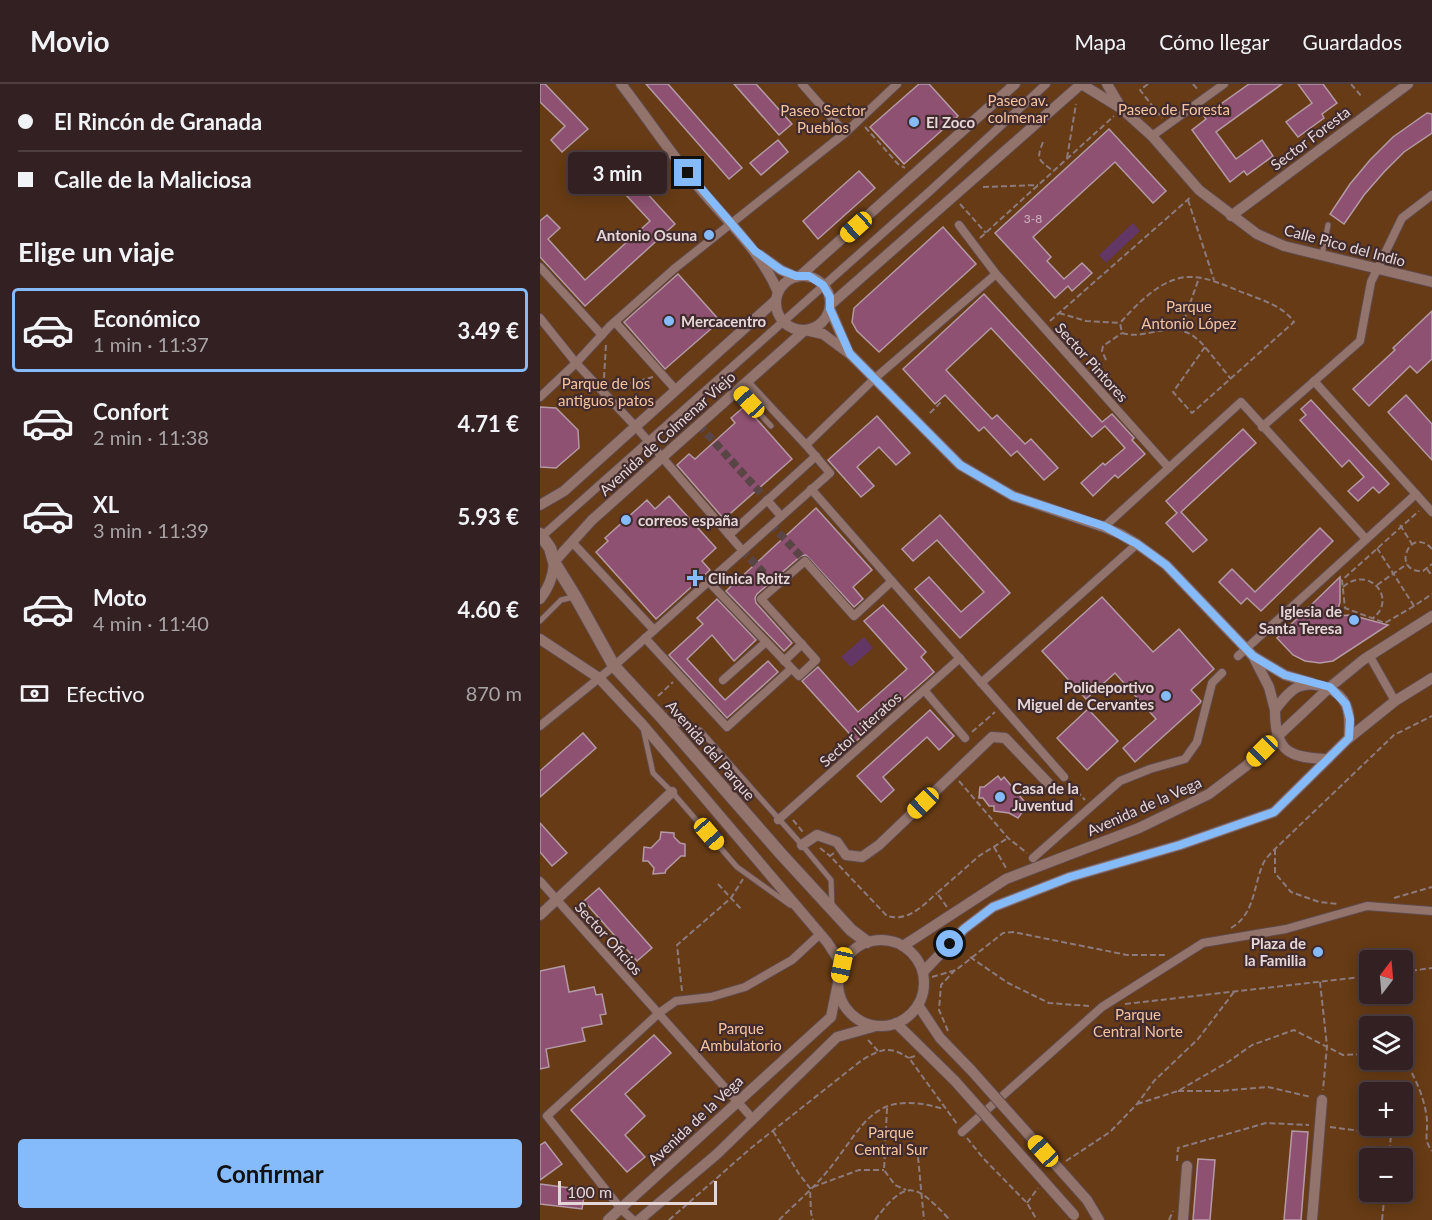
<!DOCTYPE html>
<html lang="es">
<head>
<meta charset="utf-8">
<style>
  body { margin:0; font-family:Lato,sans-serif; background:#3d2d2f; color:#f1f3f6; height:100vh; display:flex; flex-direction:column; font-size:22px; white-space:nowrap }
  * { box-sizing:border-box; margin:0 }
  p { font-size:20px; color:#a8a3a5 }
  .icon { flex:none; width:33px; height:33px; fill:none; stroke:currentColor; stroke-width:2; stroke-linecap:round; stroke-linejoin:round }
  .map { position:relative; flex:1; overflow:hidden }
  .drawer { display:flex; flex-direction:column; background:#322022; width:540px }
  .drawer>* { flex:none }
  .hud { display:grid; align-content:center; height:132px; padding:0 18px; background:#322022 }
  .needle { width:39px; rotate:16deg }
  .controls { position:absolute; left:819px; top:866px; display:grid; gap:12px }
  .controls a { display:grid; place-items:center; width:54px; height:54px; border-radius:6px; background:#322022; box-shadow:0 3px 15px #0003,0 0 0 2px #4d3e40; font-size:30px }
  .scale { position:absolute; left:18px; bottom:15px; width:159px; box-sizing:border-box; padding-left:6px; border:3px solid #e5d6d7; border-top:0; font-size:16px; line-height:21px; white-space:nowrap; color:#e5d6d7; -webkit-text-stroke:4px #422b2d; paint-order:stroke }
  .end { position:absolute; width:27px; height:27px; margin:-14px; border:8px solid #86bbfb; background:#111; box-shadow:0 0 0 3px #111 }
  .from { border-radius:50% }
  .bubble { position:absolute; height:42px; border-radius:6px; background:#322022; box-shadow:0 3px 15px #0003,0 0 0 2px #4d3e40; font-size:20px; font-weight:700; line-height:42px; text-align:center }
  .car { position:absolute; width:18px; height:36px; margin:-18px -9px; border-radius:8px; box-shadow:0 0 4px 2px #0007; background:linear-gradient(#f5c518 24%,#345 0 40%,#f5c518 0 76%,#345 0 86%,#f5c518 0) }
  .hud b { display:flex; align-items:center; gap:21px; height:57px; font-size:22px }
  .hud b+b { border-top:2px solid #4d3e40 }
  .hud i { width:15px; height:15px; background:#f1f3f6 }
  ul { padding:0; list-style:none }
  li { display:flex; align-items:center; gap:18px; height:84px; margin:0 12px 9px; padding:0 6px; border:3px solid transparent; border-radius:6px }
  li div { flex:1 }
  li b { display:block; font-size:22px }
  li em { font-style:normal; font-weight:700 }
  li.current { border-color:#86bbfb }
  li>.icon { width:54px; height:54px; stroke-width:1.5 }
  h2 { padding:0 18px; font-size:27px; line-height:72px }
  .pay { display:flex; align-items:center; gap:15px; height:66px; padding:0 18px; font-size:22px }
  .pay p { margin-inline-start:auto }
  .cta { display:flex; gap:12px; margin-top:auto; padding:12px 18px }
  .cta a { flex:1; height:69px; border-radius:6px; background:#86bbfb; color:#111; font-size:24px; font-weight:700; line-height:69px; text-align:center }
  header { display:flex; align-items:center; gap:36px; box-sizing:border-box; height:84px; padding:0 30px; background:#322022; border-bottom:2px solid #4d3e40 }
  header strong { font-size:28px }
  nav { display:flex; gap:33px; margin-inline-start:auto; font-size:21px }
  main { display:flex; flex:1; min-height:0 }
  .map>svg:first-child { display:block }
</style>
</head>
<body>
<header>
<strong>Movio</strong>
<nav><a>Mapa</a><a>Cómo llegar</a><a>Guardados</a></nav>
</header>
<main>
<section class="drawer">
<div class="hud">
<b><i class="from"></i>El Rincón de Granada</b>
<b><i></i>Calle de la Maliciosa</b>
</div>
<h2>Elige un viaje</h2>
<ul>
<li class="current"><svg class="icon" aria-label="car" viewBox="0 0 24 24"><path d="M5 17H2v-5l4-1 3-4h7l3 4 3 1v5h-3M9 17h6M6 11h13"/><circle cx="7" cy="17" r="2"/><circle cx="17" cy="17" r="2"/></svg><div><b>Económico</b><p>1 min · 11:37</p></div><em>3.49 €</em></li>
<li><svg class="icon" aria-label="car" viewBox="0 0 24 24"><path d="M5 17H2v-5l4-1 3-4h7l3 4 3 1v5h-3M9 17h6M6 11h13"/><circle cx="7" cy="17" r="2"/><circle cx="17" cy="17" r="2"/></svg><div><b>Confort</b><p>2 min · 11:38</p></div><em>4.71 €</em></li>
<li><svg class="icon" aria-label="car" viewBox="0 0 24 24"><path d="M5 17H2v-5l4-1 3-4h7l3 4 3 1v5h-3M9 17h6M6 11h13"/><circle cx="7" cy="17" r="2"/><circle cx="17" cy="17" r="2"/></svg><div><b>XL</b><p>3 min · 11:39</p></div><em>5.93 €</em></li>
<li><svg class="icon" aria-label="car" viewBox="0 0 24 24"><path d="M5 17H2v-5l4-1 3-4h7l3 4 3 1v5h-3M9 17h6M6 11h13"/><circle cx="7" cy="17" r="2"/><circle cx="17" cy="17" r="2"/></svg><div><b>Moto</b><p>4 min · 11:40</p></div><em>4.60 €</em></li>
</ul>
<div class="pay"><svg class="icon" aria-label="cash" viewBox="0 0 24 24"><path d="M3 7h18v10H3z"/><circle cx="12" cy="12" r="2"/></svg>Efectivo<p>870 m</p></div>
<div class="cta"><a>Confirmar</a></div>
</section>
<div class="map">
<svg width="892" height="1136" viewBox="0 0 892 1136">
  <rect width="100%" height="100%" fill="#422b2d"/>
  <!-- green -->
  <path fill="#663b15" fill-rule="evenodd" d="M0,0h892v1136h-892zM830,876h32v33h-32zM830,942h32v33h-32zM830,1008h32v33h-32zM830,1074h32v33h-32z"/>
  <!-- water -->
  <g fill="#623766">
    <path d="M593,139l7,8 -34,32 -7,-8z"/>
    <path d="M324,553l9,11 -22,19 -10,-10z"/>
  </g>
  <!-- building -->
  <g fill="#8e5171" stroke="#b49aa6" stroke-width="1.5">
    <path d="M0,0h5l43,45 -26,23 -11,-12 14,-14 -25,-24z"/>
    <path d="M106,0h22l74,84 -13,11z"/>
    <path d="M194,0h22l36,40 -13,11z"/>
    <path d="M379,0h10l29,32 -54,48 -34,-37z"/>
    <path d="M709,0h33l-66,48 20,27 26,-19 11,16 -26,19 -3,-4 -14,11 -38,-52 14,-11 -2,-3z"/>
    <path d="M758,0h25l14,19 -15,11 2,4 -26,19 -12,-15 26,-19z"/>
    <path d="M887,29l5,1v19l-28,19 -20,20 -20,23 -20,29 -14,-10 20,-30 20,-24 23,-23z"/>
    <path d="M569,45l57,62 -13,12 -38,-41 -82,75 18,20 -4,4 17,18 18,-16 10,10 -20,18 -4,-5 -13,12 -60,-65z"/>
    <path d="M238,56l10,12 -27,23 -11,-12z"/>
    <path d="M73,72l62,68 -90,82 -45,-49v-36l7,-6 13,13 -12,11 37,41 65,-59 -50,-54z"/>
    <path d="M319,87l16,17 -57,51 -15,-18z"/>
    <path d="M403,143l33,37 -97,88 -22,-21 -5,-9 2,-14z"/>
    <path d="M138,190l42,47 -55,48 -41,-47z"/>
    <path d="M444,210l118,128 10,-8 22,24 -2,2 13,14 -27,24 -3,-3 -22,21 -12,-13 22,-20 2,2 20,-17 -20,-22 -13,11 -101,-109 -45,42 46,49 5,-4 28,29 6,-5 27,29 -14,12 -27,-29 -6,5 -27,-29 -5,4 -34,-36 -10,9 -32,-35z"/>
    <path d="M892,227v48l-15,14 -7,-7 -41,40 -16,-17 42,-39 -2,-2z"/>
    <path d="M866,311l26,29v36l-44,-48z"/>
    <path d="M771,316l78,84 -10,9 -6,-6 -15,14 -10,-10 16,-14 -15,-17 -7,7 -42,-47 6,-5 -5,-6z"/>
    <path d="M205,322l47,53 -68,60 -47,-54 12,-11 6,5 40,-36 -4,-5z"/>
    <path d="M0,323l16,1 22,22 1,18 -23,20 -16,-1z"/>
    <path d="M337,332l33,37 -14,12 -17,-18 -22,20 17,19 -13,11 -33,-37z"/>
    <path d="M703,345l13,14 -75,69 26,28 -14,12 -27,-29 11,-10 -11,-12z"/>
    <path d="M129,412l47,52 -14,13 8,9 -54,49 -60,-67 12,-11 -3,-3 42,-38 8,9z"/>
    <path d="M276,424l56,62 -19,17 10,12 -9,8 -48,-52 -5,1 -44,38 -2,4 1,5 36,40 -8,8 -58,-60z"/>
    <path d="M400,431l70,78 -50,45 -45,-49 14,-12 32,35 23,-20 -47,-52 -24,21 -11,-12z"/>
    <path d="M780,444l13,13 -72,70 -14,-13 -6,6 -22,-22 13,-13 23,23z"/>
    <path d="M800,493v25l-4,14 15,-1 37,10 -55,36 -13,2 -15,-2 -12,-6 -16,-17z"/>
    <path d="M562,513l51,55 26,-23 35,40 -23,21 10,11 -1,2 -65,59 -12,-14 33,-29 -41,-46 -29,26 -44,-48z"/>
    <path d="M177,515l39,41 -22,21 -22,-26 -25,24 38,41 43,-39 10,11 -51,46 -58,-63 34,-31 -6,-6z"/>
    <path d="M343,521l43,47 -5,5 13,15 -78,69 -54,-60 16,-14 40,45 49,-43 -43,-48z"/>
    <path d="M548,625l30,32 -31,29 -30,-32z"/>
    <path d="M390,626l24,26 -15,14 -12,-13 -44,40 11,13 -13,12 -24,-26z"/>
    <path d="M43,649l13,15 -56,49v-26z"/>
    <path d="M458,692l3,4 3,-3 20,24 -1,10 -5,7 -9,-5 -15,-2v-5h-5l-6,-8h-4l1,-11h4z"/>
    <path d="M0,739l27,30 -15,13 -12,-14z"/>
    <path d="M121,748l13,1v4l6,6 5,1v12h-4l-15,14 -1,3 -12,1 1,-6 -6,-7h-5l1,-14 7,1 9,-9z"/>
    <path d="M59,804l53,60 -15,13 -53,-60z"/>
    <path d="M24,882l5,26 25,-5 2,8 6,-1 4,20 -6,1 2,9 -20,4 3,13 -39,8 3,18 -9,2v-98z"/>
    <path d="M114,951l17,18 -46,41 20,22 -20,19 20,22 -18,15 -56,-62z"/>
    <path d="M752,1047l16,1 -7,88h-17z"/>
    <path d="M5,1058l17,22 -22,16v-35z"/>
    <path d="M658,1075l17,1 -5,60h-17z"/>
    <path d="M0,1100l45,6 -3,19 -42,-5z"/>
  </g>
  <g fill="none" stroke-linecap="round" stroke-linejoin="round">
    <!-- pedestrian-tunnel -->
    <g stroke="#5a4546" stroke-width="8" stroke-dasharray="8 4" stroke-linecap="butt">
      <path d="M159,341l68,75"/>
      <path d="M231,440l34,37"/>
      <path d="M202,466l34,36"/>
    </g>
    <defs>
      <g id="service">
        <path d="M782,171l6,-30"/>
        <path d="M198,306l33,36"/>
        <path d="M0,537l21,-21 13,-3"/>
        <path d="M127,636l33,10 102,115 29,35 1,28"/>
        <path d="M103,644l10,45 19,19 65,75 53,38"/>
      </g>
      <g id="pedestrian">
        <path d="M262,0l43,49"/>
        <path d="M612,52l72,-52"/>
        <path d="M419,141l37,49 173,194"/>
        <path d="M0,183l62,68"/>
        <path d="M0,234l36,45 60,64 106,123"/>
        <path d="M75,238l61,68"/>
        <path d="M774,297l118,131"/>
        <path d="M207,298l59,63 68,-66 122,-105"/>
        <path d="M0,313l36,-34 34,-37 64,-57 171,-136 52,-49"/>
        <path d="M722,343l98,-86 11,-59 31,-64 30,-23"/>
        <path d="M271,405l253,288"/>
        <path d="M227,416l14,16"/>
        <path d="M564,443l137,-125 125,137"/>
        <path d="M189,451l87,-79"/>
        <path d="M0,454l390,-347 116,-107"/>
        <path d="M32,458l82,88"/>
        <path d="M168,497l91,95 17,-16 -55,-61 44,-38 49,55 38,-35"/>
        <path d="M105,554l82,89 64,-58"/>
        <path d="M829,571l26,46"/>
        <path d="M698,572l178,-162"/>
        <path d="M244,577l18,-17"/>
        <path d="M183,596l43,-38"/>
        <path d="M441,599l156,-139"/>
        <path d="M384,606l41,48"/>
        <path d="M0,642l74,-60 216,-193 -24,-28"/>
        <path d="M238,736l182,-162"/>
        <path d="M493,774l87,-77 30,-12 35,-10 12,-17 15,-59 10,-10"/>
        <path d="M0,797l213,238"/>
        <path d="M422,1048l140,-125 101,-64 83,-14 81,-23 65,5"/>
        <path d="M93,1136l-12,-11 -74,-93 112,-103 17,-12 35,-4 34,-10 47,-27 28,-26"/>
      </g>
      <g id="minor">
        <path d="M81,0c27,35 52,73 80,106 28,33 60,62 77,102"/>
        <path d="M567,0l13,22"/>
        <path d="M543,1l39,24 30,27 47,54 58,44 27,12 148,36"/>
        <path d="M691,132l177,-132"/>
        <path d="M220,171l21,15 15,7"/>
        <circle cx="263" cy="219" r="27"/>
        <path d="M260,192l215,-192"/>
        <path d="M290,221l250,-220"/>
        <path d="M290,225l18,42"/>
        <path d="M265,246l18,4 27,20 110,111 53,31 91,31 16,7 17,10 29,21 87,91 16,31 6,23"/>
        <path d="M0,421l24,-14 212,-191"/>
        <path d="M0,515c9,-12 13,-22 14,-37l38,-42 213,-190"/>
        <path d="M0,555l59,39 43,46 185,218 15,23"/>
        <path d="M713,572l32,19 27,8"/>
        <path d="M788,675c-39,-1 -53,-7 -53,-49 6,-8 14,-19 23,-23 17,-7 41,2 48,18 5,11 3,22 3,33"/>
        <path d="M262,761l15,-10 20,7 9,13 16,2 17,-12 113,-108 13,1 45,47"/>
        <path d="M0,831l132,-123"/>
        <circle cx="341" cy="899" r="43"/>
        <path d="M363,862l103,-67 133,-51 70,-34 37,-28 84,-79 33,-27 69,-44"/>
        <path d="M383,888l41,-43 29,-22 77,-30 110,-32 94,-33 75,-74 46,-37 37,-23"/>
        <path d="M378,921l22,33 31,32"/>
        <path d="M356,939l59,58"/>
        <path d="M547,1116l12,20"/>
        <path d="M68,1136l223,-203 7,-34"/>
        <path d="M99,1136l78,-66 120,-117 39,-11"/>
        <path d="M643,1136l4,-54"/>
        <path d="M772,1136l10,-120"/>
      </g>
      <path id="tertiary" d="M0,450l10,14 4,14 21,34 39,70 49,53 119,136 69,75 16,12"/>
    </defs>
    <!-- service casing -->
    <use href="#service" stroke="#5f4a4c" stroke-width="7"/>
    <!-- pedestrian casing -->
    <use href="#pedestrian" stroke="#5f4a4c" stroke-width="10"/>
    <!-- minor casing -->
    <use href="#minor" stroke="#5f4a4c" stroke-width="12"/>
    <!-- tertiary casing -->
    <use href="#tertiary" stroke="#5f4a4c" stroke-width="14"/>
    <!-- path -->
    <g stroke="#8d7a7c" stroke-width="2" stroke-dasharray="6 3" stroke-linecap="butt">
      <path d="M608,0l-8,6 22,28"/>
      <path d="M653,0l6,7"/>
      <path d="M811,0l11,13"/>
      <path d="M325,43l33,37 7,4"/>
      <path d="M503,58c-7,18 -5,17 10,29"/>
      <path d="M527,74l9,-54"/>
      <path d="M443,103l55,-2"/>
      <path d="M648,116l26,80"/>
      <path d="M420,120l26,29"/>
      <path d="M440,154l134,-122"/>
      <path d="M519,229l27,8 34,2"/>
      <path d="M510,237l142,-125"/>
      <path d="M641,245l18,-51"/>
      <path d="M665,263l-32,45 19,21 102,-91c-11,-16 -30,-21 -47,-28 -17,-6 -35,-16 -54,-17 -29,-2 -55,26 -73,46l2,10c28,9 54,-21 83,14l26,32"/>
      <path d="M566,276l-4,-9 1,-5 19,-13"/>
      <path d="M64,294l2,-34"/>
      <path d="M73,304l40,-11"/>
      <path d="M390,329l12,-12"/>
      <path d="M860,441l12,19"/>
      <path d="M837,464l37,58 18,-12"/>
      <path d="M892,465c-22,-25 -42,24 -9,22l9,-7"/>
      <path d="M887,485l5,7"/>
      <path d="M837,501l30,-21"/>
      <path d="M803,503c26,-23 55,12 30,31"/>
      <path d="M874,522l-29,17 -40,-15 -3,-28 77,-69"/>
      <path d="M118,612l15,-14"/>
      <path d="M432,648l23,-20"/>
      <path d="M419,697l49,57 19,15"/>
      <path d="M531,700l14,16"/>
      <path d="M253,736l10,12"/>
      <path d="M454,763l12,21"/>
      <path d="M280,764l10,8"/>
      <path d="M735,765v24l16,19 28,10 20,2"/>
      <path d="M294,769l-4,3 57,60c22,6 35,-10 50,-23"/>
      <path d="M178,800l23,25"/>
      <path d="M854,814l38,-11"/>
      <path d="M407,823l-10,-14 42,-37 29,-18"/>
      <path d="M691,844c24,-14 22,-41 32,-64 2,-5 8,-11 12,-15l119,-114 38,-19"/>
      <path d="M430,873l38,26 41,20 40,3"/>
      <path d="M862,888l30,-4"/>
      <path d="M392,893l24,-7 47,-37 10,-1 114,23h39"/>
      <path d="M780,898l7,64 -4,44"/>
      <path d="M142,907l-5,-46 54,-47 12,-19"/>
      <path d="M585,920l245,-28"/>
      <path d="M408,947l-9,-21 2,-25 14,-15"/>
      <path d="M328,956l10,11"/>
      <path d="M375,972l-6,2 48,66"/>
      <path d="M862,974c13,17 23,41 25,62 1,14 -4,19 5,31"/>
      <path d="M638,1007h43l47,-4 43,10"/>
      <path d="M597,1020l41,-13 50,-29 24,-17 42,-15 49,25 27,-1"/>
      <path d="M347,1024l-3,62 11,15 11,5"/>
      <path d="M790,1043l61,8 -2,23"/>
      <path d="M233,1047l26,43 11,14 1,25 2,7"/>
      <path d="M427,1054l16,20 44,45 10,17"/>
      <path d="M378,1073l6,63"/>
      <path d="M526,1077l44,-29 27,-28 17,-23 44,-42 36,-47"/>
      <path d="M637,1077l1,-13 88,-25 43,2"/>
      <path d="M273,1103l46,-17h25"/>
      <path d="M487,1119l11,-15"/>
      <path d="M129,1136l82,-72 111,-88c21,-12 27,-14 47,-2"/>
      <path d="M239,1136c17,-17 37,-34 51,-52 37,-47 44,-79 114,-59"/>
      <path d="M335,1136c32,-43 41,-36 75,0"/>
      <path d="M629,1136l4,-9"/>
      <path d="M842,1136l3,-29"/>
    </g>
    <!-- service -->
    <use href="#service" stroke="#93746c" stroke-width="5"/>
    <!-- pedestrian -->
    <use href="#pedestrian" stroke="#93746c" stroke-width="8"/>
    <!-- minor -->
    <use href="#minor" stroke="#93746c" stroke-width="10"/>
    <!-- tertiary -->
    <use href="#tertiary" stroke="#93746c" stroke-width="12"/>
    <defs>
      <g id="minor-bridge">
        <path d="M431,986l116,130"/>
        <path d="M415,997l119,134"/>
      </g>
    </defs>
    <!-- minor-bridge casing -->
    <use href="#minor-bridge" stroke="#5f4a4c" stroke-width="12" stroke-linecap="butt"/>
    <!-- minor-bridge -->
    <use href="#minor-bridge" stroke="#93746c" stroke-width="10"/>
  </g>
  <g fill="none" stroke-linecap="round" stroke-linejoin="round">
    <!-- route -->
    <path stroke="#86bbfb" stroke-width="8" d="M148,89l67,78 26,19 15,6h13l14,9 7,12v12l20,45 110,111 53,31 91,30 33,18 29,21 87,91 32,19 45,12 16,17 4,15 -1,19 -75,74 -94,33 -110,32 -77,30 -29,22 -14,15"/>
  </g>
  <!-- markers -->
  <g fill="#86bbfb" stroke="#422b2d" stroke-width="2">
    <circle cx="374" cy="38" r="6"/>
    <circle cx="169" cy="151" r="6"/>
    <circle cx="129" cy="237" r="6"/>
    <circle cx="86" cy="436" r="6"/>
    <path d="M152 485h6v6h6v6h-6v6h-6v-6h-6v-6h6z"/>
    <circle cx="814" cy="536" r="6"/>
    <circle cx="626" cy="612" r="6"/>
    <circle cx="460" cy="713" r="6"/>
    <circle cx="778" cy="868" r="6"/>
  </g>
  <g text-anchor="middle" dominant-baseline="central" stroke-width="4.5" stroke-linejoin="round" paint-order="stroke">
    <!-- number labels -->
    <g font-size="12" fill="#cfb5be">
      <text x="493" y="134">3-8</text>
    </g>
    <!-- park labels -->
    <g font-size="15" fill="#f4c49f" stroke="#422b2d">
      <text x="478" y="16">Paseo av.<tspan x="478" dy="17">colmenar</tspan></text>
      <text x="634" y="25">Paseo de Foresta</text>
      <text x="283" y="26">Paseo Sector<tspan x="283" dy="17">Pueblos</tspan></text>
      <text x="649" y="222">Parque<tspan x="649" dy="17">Antonio López</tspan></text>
      <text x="66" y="299">Parque de los<tspan x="66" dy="17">antiguos patos</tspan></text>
      <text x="598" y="930">Parque<tspan x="598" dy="17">Central Norte</tspan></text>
      <text x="201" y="944">Parque<tspan x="201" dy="17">Ambulatorio</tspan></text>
      <text x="351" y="1048">Parque<tspan x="351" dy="17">Central Sur</tspan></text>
    </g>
    <!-- poi labels -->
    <g font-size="15" font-weight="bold" fill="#e5d6d7" stroke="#422b2d" text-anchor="start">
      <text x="386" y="38">El Zoco</text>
      <text x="157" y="151" text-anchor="end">Antonio Osuna</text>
      <text x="141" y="237">Mercacentro</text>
      <text x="98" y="436">correos españa</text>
      <text x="168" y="494">Clinica Roitz</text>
      <text x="802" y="527" text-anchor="end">Iglesia de<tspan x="802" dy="17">Santa Teresa</tspan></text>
      <text x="614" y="603" text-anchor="end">Polideportivo<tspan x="614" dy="17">Miguel de Cervantes</tspan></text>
      <text x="472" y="704">Casa de la<tspan x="472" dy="17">Juventud</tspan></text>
      <text x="766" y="859" text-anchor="end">Plaza de<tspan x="766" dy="17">la Familia</tspan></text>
    </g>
    <!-- street labels -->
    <g font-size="15" fill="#e5d6d7" stroke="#422b2d">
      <text transform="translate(770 54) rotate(-37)">Sector Foresta</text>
      <text transform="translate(805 161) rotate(15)">Calle Pico del Indio</text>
      <text transform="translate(552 278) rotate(48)">Sector Pintores</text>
      <text transform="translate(127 349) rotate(-42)">Avenida de Colmenar Viejo</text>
      <text transform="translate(320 645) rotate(-42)">Sector Literatos</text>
      <text transform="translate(171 666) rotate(49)">Avenida del Parque</text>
      <text transform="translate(604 722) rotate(-24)">Avenida de la Vega</text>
      <text transform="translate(69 854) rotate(48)">Sector Oficios</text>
      <text transform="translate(155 1036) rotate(-43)">Avenida de la Vega</text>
    </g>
  </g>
</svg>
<div class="controls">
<a><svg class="needle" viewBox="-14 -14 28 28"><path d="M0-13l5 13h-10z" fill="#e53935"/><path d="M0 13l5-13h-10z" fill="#a8a3a5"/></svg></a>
<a><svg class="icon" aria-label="layers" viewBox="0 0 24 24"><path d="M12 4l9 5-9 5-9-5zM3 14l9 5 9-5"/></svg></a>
<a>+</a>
<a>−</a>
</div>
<div class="scale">100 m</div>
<i class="end from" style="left:410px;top:860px"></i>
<i class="end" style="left:148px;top:89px"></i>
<div class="bubble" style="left:28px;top:68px;width:99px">3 min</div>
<i class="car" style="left:316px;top:143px;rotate:228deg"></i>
<i class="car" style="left:209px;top:318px;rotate:317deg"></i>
<i class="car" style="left:722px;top:667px;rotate:225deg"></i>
<i class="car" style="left:383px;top:719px;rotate:226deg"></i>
<i class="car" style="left:169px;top:750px;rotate:139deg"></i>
<i class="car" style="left:302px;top:881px;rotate:192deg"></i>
<i class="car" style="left:503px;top:1067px;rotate:318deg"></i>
</div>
</main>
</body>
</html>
